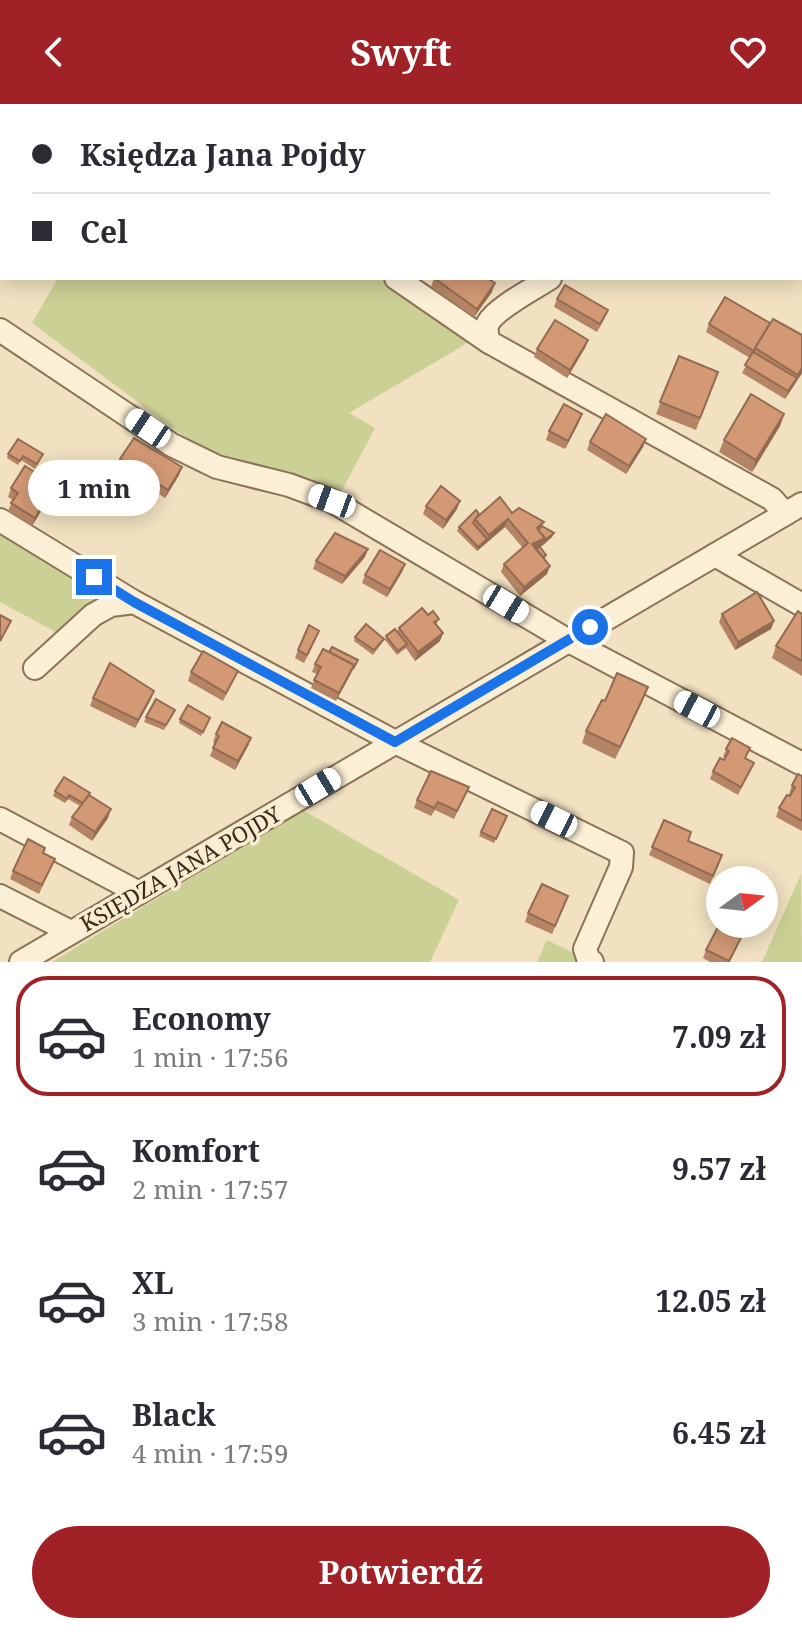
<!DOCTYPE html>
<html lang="pl">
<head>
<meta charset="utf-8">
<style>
  body { margin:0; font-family:"Noto Serif",serif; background:#f7f7f7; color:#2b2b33; height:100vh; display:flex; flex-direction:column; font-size:30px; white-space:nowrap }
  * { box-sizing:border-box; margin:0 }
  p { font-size:26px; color:#7c7c81 }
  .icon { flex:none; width:44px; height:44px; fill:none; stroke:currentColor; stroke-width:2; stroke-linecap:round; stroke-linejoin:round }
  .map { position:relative; height:858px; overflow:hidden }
  .details { display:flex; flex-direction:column; background:#fff; flex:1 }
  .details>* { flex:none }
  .guide { position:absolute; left:0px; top:0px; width:802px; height:176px; box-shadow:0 4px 20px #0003; display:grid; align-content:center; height:176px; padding:0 32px; background:#fff }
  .needle { width:52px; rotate:75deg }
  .fabs { position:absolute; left:706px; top:762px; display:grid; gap:16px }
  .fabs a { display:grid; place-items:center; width:72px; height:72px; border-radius:50%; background:#fff; box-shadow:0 4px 20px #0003; font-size:40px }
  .end { position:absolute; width:36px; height:36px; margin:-18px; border:10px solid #1a73e8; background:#fff; box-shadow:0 0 0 4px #fff }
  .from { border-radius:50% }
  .bubble { position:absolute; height:56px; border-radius:28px; background:#fff; box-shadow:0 4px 20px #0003; font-size:26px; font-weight:700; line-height:56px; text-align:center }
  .car { position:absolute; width:24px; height:48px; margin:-24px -12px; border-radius:10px; box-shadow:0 0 6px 2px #0007; background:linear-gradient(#fff 24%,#345 0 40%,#fff 0 76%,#345 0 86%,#fff 0) }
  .guide b { display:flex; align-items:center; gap:28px; height:76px; font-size:30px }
  .guide b+b { border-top:2px solid #e1e1e2 }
  .guide i { width:20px; height:20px; background:#2b2b33 }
  ul { padding:14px 0 0; list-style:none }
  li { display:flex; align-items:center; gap:24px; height:120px; margin:0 16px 12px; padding:0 16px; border:4px solid transparent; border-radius:32px }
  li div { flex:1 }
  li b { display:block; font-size:30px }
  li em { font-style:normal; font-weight:700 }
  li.active { border-color:#a02226 }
  li>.icon { width:72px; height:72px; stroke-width:1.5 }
  .primary-button { display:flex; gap:16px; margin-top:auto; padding:16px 32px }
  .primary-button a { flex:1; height:92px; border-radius:48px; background:#a02226; color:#fff; font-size:32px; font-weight:700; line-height:92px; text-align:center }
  header { display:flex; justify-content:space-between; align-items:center; height:104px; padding:0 32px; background:#a02226; color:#fff; font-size:36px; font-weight:700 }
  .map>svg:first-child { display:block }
</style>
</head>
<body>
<header><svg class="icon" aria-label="back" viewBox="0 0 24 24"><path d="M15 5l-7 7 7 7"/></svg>Swyft<svg class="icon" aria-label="heart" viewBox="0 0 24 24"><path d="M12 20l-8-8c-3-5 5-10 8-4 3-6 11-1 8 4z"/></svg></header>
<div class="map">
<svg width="802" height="858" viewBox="0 0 802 858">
  <rect width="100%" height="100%" fill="#f1e1c1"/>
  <!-- green -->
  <g fill="#cbd094">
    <path d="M0,0h266l2,2h-266v57z"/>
    <path d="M58,174h327l91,60 -127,75 26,15 -36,68 -126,-38 -181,-135z"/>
    <path d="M0,416l118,72 -51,46 -67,-36z"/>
    <path d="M303,706l156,90 -29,62h-378z"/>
    <path d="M801,770l1,88h-40z"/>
    <path d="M547,836l45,22h-55z"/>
  </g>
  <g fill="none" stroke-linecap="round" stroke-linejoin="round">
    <defs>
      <g id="minor">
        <path d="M396,174l93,64"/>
        <path d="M550,174c-15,10 -54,30 -62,45 -3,7 -1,13 1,19l283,157 13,15"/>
        <path d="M0,226l172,115 45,22 72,18 43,16 235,139 235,124"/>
        <path d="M0,416l134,82 261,140 227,111 -1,14 -36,82 4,12 3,1"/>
        <path d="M715,451l87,50"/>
        <path d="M35,564l58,-53 18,-10 23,-3"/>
        <path d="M0,715l139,74"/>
        <path d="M0,792l71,36"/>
        <path d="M21,858l781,-458"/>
      </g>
    </defs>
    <!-- minor casing -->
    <use href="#minor" stroke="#8c7257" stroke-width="26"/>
    <!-- minor -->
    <use href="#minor" stroke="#fbefd5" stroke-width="22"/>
  </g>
  <!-- wall -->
  <g fill="#b58464">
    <path d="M434,174l58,14 -18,25 -43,-30z"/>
    <path d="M557,195l48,19 -8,14 -43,-25z"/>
    <path d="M709,220l93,49 -17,26 -43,-26 8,-15 -44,-26z"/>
    <path d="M588,236l-3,8 -18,30 -33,-21 3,-8z"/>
    <path d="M679,252l39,16 -22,58 -40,-16z"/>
    <path d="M784,310l-4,12 -28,46 -33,-20 5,-12z"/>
    <path d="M579,318l-14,27 -19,-9 3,-9z"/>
    <path d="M646,335l-3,8 -17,27 -39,-24 3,-8z"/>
    <path d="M8,350l33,4 -6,11 -14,-9 -3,5 -11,-7z"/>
    <path d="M120,355l59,16 -14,23 -48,-31z"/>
    <path d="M55,381l-3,8 -20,33 -24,-15 5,-11 -5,-3 3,-9z"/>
    <path d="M426,402l31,3 -14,20 -20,-15z"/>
    <path d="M512,409l32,9 -2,4 12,7 -2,4 -12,10 6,8 -1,4 2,15 -27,22 -19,-24 3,-8 19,-16 -18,-21 -28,24 -20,-20 2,-4 20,-13z"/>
    <path d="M365,453l-23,27 -29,-15 3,-8z"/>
    <path d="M405,460l-3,8 -15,25 -25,-14 3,-8z"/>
    <path d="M722,510l52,7 -3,8 -36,21 -16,-28z"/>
    <path d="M802,510v62l-30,-18 4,-12z"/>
    <path d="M428,511l11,4 -3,6 7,8 -3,8 -25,20 -9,-13 -9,7 -12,-15 1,-4 11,-4 2,-4z"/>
    <path d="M355,533l27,6 -9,12 -19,-14z"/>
    <path d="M316,535l-12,24 -9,-5 3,-8z"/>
    <path d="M315,560h41l-20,37 -25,-13 6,-14 -5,-2z"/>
    <path d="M238,567l-15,30 -35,-20 3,-9z"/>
    <path d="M93,594l58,1 -16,29 -45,-22z"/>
    <path d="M643,596l-28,59 -33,-16 4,-12 19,-30z"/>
    <path d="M175,606l-11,20 -20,-8 2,-5z"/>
    <path d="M210,614l-9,18 -22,-13 1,-4z"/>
    <path d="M216,630l35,4 -3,8 -13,24 -25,-14 5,-12 -2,-2z"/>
    <path d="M726,645l28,14 -16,32 -28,-16 3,-8 12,-13 -2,-1z"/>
    <path d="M802,672v55l-26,-14 3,-9 12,-13 -2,-1 3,-9z"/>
    <path d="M469,683l-15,32 -19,-9 -4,6 -17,-8 3,-8z"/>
    <path d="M55,687l35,5 18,22 -16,23 -23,-16 3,-8 8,-11 -12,-7 -3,4 -12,-7z"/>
    <path d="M492,705l15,7 -13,27 -15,-7z"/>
    <path d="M664,716l24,21 31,23 -9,20 -61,-29z"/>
    <path d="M43,749l12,6 -16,35 -29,-15 3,-8z"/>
    <path d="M565,800l-13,30 -27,-12 3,-9z"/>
    <path d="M744,828l-14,30h-20l-7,-4 3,-8z"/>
  </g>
  <!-- shaded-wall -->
  <g fill="#936b51">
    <path d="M495,179l-3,9 -18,25 3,-8z"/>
    <path d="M588,236l-3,8 -18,30 3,-8z"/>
    <path d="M802,264v5l-17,26 3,-8z"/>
    <path d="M582,310l-3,8 -14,27 3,-8z"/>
    <path d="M784,310l-4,12 -28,46 4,-12z"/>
    <path d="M646,335l-3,8 -17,27 3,-8z"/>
    <path d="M182,363l-3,8 -14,23 3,-8z"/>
    <path d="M55,381l-3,8 -20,33 3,-8z"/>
    <path d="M460,397l-3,8 -14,20 3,-9z"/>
    <path d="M508,415l-3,8 -28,24 1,-4 9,-8 2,-4z"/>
    <path d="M554,429l-2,4 -10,9 -9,4 -1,-6z"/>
    <path d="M368,445l-3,8 -23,27 3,-8z"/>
    <path d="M405,460l-3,8 -15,25 3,-8z"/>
    <path d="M550,462l-3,8 -27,22 4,-9z"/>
    <path d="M774,517l-3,8 -36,21 3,-8z"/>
    <path d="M443,529l-3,8 -25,20 3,-9z"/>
    <path d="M358,556l-2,4 -20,37 3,-8z"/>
    <path d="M648,583l-5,13 -28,59 5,-12z"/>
    <path d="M154,587l-3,8 -16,29 3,-8z"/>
    <path d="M251,634l-3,8 -13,24 3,-9z"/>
    <path d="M111,705l-3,9 -16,23 3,-9z"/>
  </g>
  <!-- building -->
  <g fill="#d29974" stroke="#936b51" stroke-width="2">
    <path d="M354,0h55l3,2h-59z"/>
    <path d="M0,89l2,2v57l-2,3z"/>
    <path d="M434,174h53l8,5 -18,26z"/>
    <path d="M565,181l43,25 -8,14 -43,-25z"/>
    <path d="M725,193l45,26 -16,28 -45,-27z"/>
    <path d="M773,215l29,16v33l-4,7 -43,-27z"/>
    <path d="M555,216l33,20 -18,30 -33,-21z"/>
    <path d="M753,248l44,26 -9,13 -43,-26z"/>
    <path d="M679,252l39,16 -18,46 -40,-16z"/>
    <path d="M751,290l33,20 -28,46 -32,-20z"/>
    <path d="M564,300l18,10 -14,27 -19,-10z"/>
    <path d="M606,310l40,25 -17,27 -39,-24z"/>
    <path d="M134,334l48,29 -14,23 -48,-31z"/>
    <path d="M18,335l25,15 -6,10 -14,-8 -3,5 -12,-7z"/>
    <path d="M25,362l30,19 -20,33 -24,-15 7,-10 -7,-5z"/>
    <path d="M441,382l19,15 -14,19 -20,-14z"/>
    <path d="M500,393l12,16 7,-5 25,14 -7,6 8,10 -13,6 18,22 -26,21 -20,-23 24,-21 -20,-24 -19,16 -14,-16z"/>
    <path d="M476,406l3,4 -4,5 -2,4 14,16 -9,8 -19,-20z"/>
    <path d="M542,422l12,7 -11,9 2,-4 -7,-8z"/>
    <path d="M335,429l33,16 -23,27 -29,-15z"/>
    <path d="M540,443l6,8 -3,2 -7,-8z"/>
    <path d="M380,446l25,14 -15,25 -25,-14z"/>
    <path d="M757,488l17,29 -36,21 -16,-28z"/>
    <path d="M422,504l6,7 5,-4 6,8 -5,3 9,11 -25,19 -19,-24z"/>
    <path d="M798,507l4,3v47l-26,-15z"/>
    <path d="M0,511l11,6 -11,20z"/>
    <path d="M366,520l18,15 -10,11 -19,-13z"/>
    <path d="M309,521l10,6 -12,24 -9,-5z"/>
    <path d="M395,525l12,15 -9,7 -12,-15z"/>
    <path d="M332,543l26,13 -5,9 1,-4 -25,-13z"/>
    <path d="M323,545l31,16 -15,28 -25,-13 7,-13 -6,-3z"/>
    <path d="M203,547l35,20 -12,22 -35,-21z"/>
    <path d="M110,559l44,28 -16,29 -45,-22z"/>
    <path d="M617,569l31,14 -28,60 -34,-16 16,-31 3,1z"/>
    <path d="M156,595l19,11 -9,15 -20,-8z"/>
    <path d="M188,601l22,13 -7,14 -23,-13z"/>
    <path d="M222,618l29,16 -13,23 -25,-13 6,-12 -3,-2z"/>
    <path d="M732,634l18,10 -5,10 9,5 -13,24 -28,-16 7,-13 4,2 5,-9 -3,-2z"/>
    <path d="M431,667l38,16 -12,24 -19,-9 -4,6 -17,-8z"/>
    <path d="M798,670l4,2v45l-23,-13 8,-13 3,1 5,-9 -3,-2z"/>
    <path d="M64,673l26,16 -7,10 -14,-8 -2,4 -12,-8z"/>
    <path d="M89,691l22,14 -16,23 -23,-15z"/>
    <path d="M492,705l15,7 -11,23 -15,-7z"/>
    <path d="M664,716l27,12 -3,9 34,14 -9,21 -61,-29z"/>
    <path d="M28,735l17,9 -2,5 12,6 -13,26 -29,-14z"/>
    <path d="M542,780l26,12 -13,30 -27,-13z"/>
    <path d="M720,819v1h8l16,8 -15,29 -23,-11z"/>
  </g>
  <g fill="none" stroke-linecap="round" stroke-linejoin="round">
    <!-- route -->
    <path stroke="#1a73e8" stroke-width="10" d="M94,473l40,25 261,140 195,-115"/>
  </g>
  <g text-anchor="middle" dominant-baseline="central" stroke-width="7" stroke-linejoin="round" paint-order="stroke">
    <!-- street labels -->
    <g font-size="22" fill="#3b2a1c" stroke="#f8ecd1">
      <text transform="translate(180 764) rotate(-30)">KSIĘDZA JANA POJDY</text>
    </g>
  </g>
</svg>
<div class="fabs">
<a><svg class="needle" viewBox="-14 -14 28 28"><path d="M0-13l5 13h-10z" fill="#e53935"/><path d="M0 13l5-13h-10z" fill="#7c7c81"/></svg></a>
</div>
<i class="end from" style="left:590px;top:523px"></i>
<i class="end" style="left:94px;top:473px"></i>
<div class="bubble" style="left:28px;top:356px;width:132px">1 min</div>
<i class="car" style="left:148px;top:324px;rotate:304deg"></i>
<i class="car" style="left:332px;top:397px;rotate:290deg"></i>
<i class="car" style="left:506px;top:500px;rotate:121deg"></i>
<i class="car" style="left:697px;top:605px;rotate:298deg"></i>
<i class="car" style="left:318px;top:683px;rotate:59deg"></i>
<i class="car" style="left:554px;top:715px;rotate:296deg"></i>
<div class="guide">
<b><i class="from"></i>Księdza Jana Pojdy</b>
<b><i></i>Cel</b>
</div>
</div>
<section class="details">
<ul>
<li class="active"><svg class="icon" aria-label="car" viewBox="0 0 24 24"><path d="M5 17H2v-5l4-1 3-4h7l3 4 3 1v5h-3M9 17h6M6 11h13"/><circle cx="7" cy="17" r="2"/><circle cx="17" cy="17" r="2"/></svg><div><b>Economy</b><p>1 min · 17:56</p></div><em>7.09 zł</em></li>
<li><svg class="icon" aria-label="car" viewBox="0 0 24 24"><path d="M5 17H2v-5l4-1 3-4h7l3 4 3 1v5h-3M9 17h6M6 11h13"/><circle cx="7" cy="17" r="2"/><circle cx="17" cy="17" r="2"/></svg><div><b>Komfort</b><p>2 min · 17:57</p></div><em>9.57 zł</em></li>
<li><svg class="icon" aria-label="car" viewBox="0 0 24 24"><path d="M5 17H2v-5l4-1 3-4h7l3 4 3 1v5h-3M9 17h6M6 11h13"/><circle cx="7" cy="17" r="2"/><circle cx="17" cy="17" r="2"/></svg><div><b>XL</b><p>3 min · 17:58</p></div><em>12.05 zł</em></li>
<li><svg class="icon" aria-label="car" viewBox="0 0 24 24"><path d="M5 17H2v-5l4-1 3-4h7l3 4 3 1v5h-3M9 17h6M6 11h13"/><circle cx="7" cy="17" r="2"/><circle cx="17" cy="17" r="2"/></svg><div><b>Black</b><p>4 min · 17:59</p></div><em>6.45 zł</em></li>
</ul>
<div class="primary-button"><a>Potwierdź</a></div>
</section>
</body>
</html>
